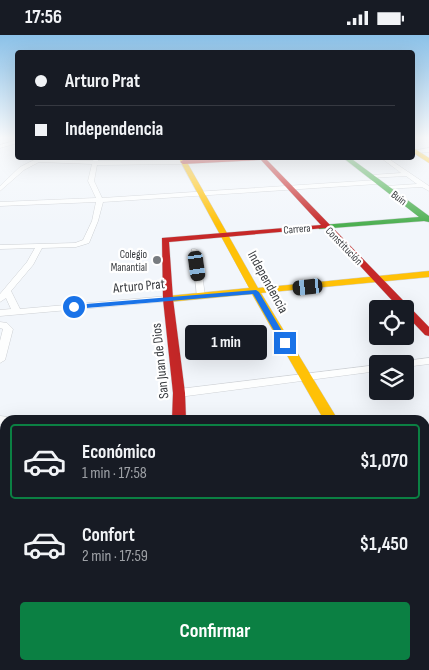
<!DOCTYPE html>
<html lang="es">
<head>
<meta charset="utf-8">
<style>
  body { margin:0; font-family:"Sofia Sans Condensed",sans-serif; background:#242831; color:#f1f3f6; height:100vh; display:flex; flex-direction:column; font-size:19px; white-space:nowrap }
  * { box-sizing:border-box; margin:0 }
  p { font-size:16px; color:#9ea1a6 }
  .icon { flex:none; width:28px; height:28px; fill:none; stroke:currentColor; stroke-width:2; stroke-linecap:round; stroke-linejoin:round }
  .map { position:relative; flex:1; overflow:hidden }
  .side { position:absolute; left:0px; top:380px; width:430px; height:255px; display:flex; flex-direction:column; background:#171b24; border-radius:15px 15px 0 0; box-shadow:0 5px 20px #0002 }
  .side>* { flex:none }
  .guide { position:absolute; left:15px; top:15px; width:400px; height:110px; border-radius:5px; box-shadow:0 5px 20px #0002; display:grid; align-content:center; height:110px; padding:0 20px; background:#171b24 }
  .fabs { position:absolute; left:369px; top:265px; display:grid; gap:10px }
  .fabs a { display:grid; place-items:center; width:45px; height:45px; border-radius:5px; background:#171b24; box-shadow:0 5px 20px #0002; font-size:25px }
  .end { position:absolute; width:22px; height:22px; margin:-11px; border:6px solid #1a73e8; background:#fff; box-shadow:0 0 0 2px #fff }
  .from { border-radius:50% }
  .bubble { position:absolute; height:35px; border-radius:5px; background:#171b24; box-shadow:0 5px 20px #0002; font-size:16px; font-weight:700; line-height:35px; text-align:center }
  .car { position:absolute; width:15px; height:30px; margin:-15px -8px; border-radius:6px; box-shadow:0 0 4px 1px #0007; background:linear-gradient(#222 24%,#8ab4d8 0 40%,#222 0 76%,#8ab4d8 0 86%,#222 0) }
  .guide b { display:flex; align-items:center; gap:18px; height:48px; font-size:19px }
  .guide b+b { border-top:1px solid #363941 }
  .guide i { width:12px; height:12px; background:#f1f3f6 }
  ul { padding:9px 0 0; list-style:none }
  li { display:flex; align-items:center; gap:15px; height:75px; margin:0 10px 8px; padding:0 10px; border:2px solid transparent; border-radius:5px }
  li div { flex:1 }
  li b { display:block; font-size:19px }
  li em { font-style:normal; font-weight:700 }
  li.selected { border-color:#0b8043 }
  li>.icon { width:45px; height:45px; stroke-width:1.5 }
  .cta { display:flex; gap:10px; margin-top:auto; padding:10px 20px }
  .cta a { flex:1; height:58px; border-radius:5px; background:#0b8043; color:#fff; font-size:20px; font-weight:700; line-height:58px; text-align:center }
  .status { display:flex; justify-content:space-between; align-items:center; height:35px; padding:0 25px; background:#171b24; direction:ltr }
  .status svg { height:14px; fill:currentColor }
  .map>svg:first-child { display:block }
</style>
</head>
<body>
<div class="status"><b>17:56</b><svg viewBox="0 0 49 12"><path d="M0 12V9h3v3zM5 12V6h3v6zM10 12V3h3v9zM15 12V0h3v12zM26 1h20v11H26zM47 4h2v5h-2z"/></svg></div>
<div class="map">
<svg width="429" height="635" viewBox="0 0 429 635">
  <rect width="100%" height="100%" fill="#f2f6fb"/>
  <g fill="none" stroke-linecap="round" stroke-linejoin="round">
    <defs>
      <g id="street">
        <path d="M18,105v3l-18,5v-3z"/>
        <path d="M429,113v4l-14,1 -3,-2z"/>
        <path d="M94,122h4v4l85,-1 3,2 -3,2 -86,1 -3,16 8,17 275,-18 3,2 -3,2 -274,18 -5,19 -9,22 -13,4 -34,1 -9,17 -22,26 9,18 148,-13 4,3 -1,2 -171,15v-6l11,-1 -5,-11 -6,4v-8l27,-32 8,-14 -35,1v-4l75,-2 8,-3 9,-19 4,-19 -96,4v-4l96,-4 -8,-17 4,-17 -53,-2 -15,8 -24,21v-5l20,-19 16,-8 57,2z"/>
        <path d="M380,122h6l40,27 3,2v5l-7,-4 -38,2v-2l2,-1 31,-2 -11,-8 -37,2 -1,-1 3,-2 30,-2z"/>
        <path d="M192,214h3l4,2 6,45 -4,3 -4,-3z"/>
        <path d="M0,287l7,1 6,6 -8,31 -5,3v-22l3,-12 -3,-1z"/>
        <path d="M429,323v6l-24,3v-3h-5l5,-3z"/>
        <path d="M378,330v6l-199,26 -4,-1 -1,-3 1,-3 4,-1z"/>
        <path d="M0,381l9,1 2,3h-6v4h-5z"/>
        <path d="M429,462v12l-4,1v-12z"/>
        <rect x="0" y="542" width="5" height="16"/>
      </g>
      <g id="fast">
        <path d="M342,122h7l80,59v6l-5,-1 -105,8 -1,-2 4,-2 97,-8z"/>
        <path d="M425,539l4,2v24l-4,-2z"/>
      </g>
      <g id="slow">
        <path d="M412,112l17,11v5l-17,-11z"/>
        <path d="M178,122h6l74,131 171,-17v6l-168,16 77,127h-14l-72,-126 -84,8 -5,-3 5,-3 81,-8z"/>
      </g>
      <g id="jam">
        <path d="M245,122h54l-32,3 162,167v9l-4,-1 -20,-21v-5h-5l-75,-81 -156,14 4,57 12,94 1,27h-14l1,-27 -10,-94 -1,-61 159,-13 -60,-65 -78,4 -3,-2 3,-2z"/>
        <rect x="179" y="630" width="20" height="5"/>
      </g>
    </defs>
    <!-- street casing -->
    <use href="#street" stroke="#cdd0d4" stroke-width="1"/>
    <!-- fast casing -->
    <use href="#fast" stroke="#cdd0d4" stroke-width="1"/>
    <!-- slow casing -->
    <use href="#slow" stroke="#cdd0d4" stroke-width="1"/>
    <!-- jam casing -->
    <use href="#jam" stroke="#cdd0d4" stroke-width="1"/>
    <!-- street -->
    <use href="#street" fill="#fdfefe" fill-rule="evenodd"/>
    <!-- fast -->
    <use href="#fast" fill="#4caf50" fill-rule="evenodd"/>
    <!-- slow -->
    <use href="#slow" fill="#ffc107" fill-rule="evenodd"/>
    <!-- jam -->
    <use href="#jam" fill="#c62828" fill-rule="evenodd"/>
  </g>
  <!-- sky -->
  <linearGradient id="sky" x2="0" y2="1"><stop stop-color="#8bc1e8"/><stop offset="0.54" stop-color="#f9fbfd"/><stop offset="1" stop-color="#f9fbfd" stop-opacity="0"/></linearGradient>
  <rect width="429" height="190" fill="url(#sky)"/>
  <!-- route -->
  <path fill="#1a73e8" d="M256,255l3,2 30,51 -1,2 -7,-2 -28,-49 -179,15 -4,-2 4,-2z"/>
  <!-- markers -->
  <circle fill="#787c80" stroke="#fff" stroke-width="2" cx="157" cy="225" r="5"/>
  <g text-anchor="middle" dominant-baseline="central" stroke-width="4.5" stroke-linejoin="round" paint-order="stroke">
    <!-- far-street labels -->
    <g font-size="11" fill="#373a3e" stroke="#fff">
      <text transform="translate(399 163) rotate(37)">Buin</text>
      <text transform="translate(297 194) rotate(-5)">Carrera</text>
      <text transform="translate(344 211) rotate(46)">Constitución</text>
    </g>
    <!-- far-poi labels -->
    <g font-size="11" fill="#373a3e" stroke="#fff" text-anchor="end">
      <text x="147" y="219">Colegio<tspan x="147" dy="13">Manantial</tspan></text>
    </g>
    <!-- street labels -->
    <g font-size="14" fill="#373a3e" stroke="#fff">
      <text transform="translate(268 247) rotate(61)">Independencia</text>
      <text transform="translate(139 251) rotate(-5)">Arturo Prat</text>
      <text transform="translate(160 326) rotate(-96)">San Juan de Dios</text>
    </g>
  </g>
</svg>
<div class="fabs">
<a><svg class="icon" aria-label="locate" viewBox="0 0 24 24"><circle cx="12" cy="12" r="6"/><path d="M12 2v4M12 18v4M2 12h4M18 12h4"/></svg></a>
<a><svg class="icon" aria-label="layers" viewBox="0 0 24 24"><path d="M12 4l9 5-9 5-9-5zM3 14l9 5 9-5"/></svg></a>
</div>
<i class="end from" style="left:74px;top:272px"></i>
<i class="end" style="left:285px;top:308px"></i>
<div class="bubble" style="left:185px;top:290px;width:82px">1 min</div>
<i class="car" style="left:197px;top:231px;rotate:172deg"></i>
<i class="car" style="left:308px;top:252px;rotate:264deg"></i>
<div class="guide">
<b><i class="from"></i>Arturo Prat</b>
<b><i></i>Independencia</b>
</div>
<section class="side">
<ul>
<li class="selected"><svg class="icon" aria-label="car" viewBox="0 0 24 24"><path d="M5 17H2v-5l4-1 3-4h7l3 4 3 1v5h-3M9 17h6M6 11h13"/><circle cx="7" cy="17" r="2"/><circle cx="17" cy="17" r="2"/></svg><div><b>Económico</b><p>1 min · 17:58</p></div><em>$1,070</em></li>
<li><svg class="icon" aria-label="car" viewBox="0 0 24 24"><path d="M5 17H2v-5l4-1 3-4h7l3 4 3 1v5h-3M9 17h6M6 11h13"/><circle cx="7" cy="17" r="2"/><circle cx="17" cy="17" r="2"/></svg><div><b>Confort</b><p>2 min · 17:59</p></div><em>$1,450</em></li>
</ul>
<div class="cta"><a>Confirmar</a></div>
</section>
</div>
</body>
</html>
